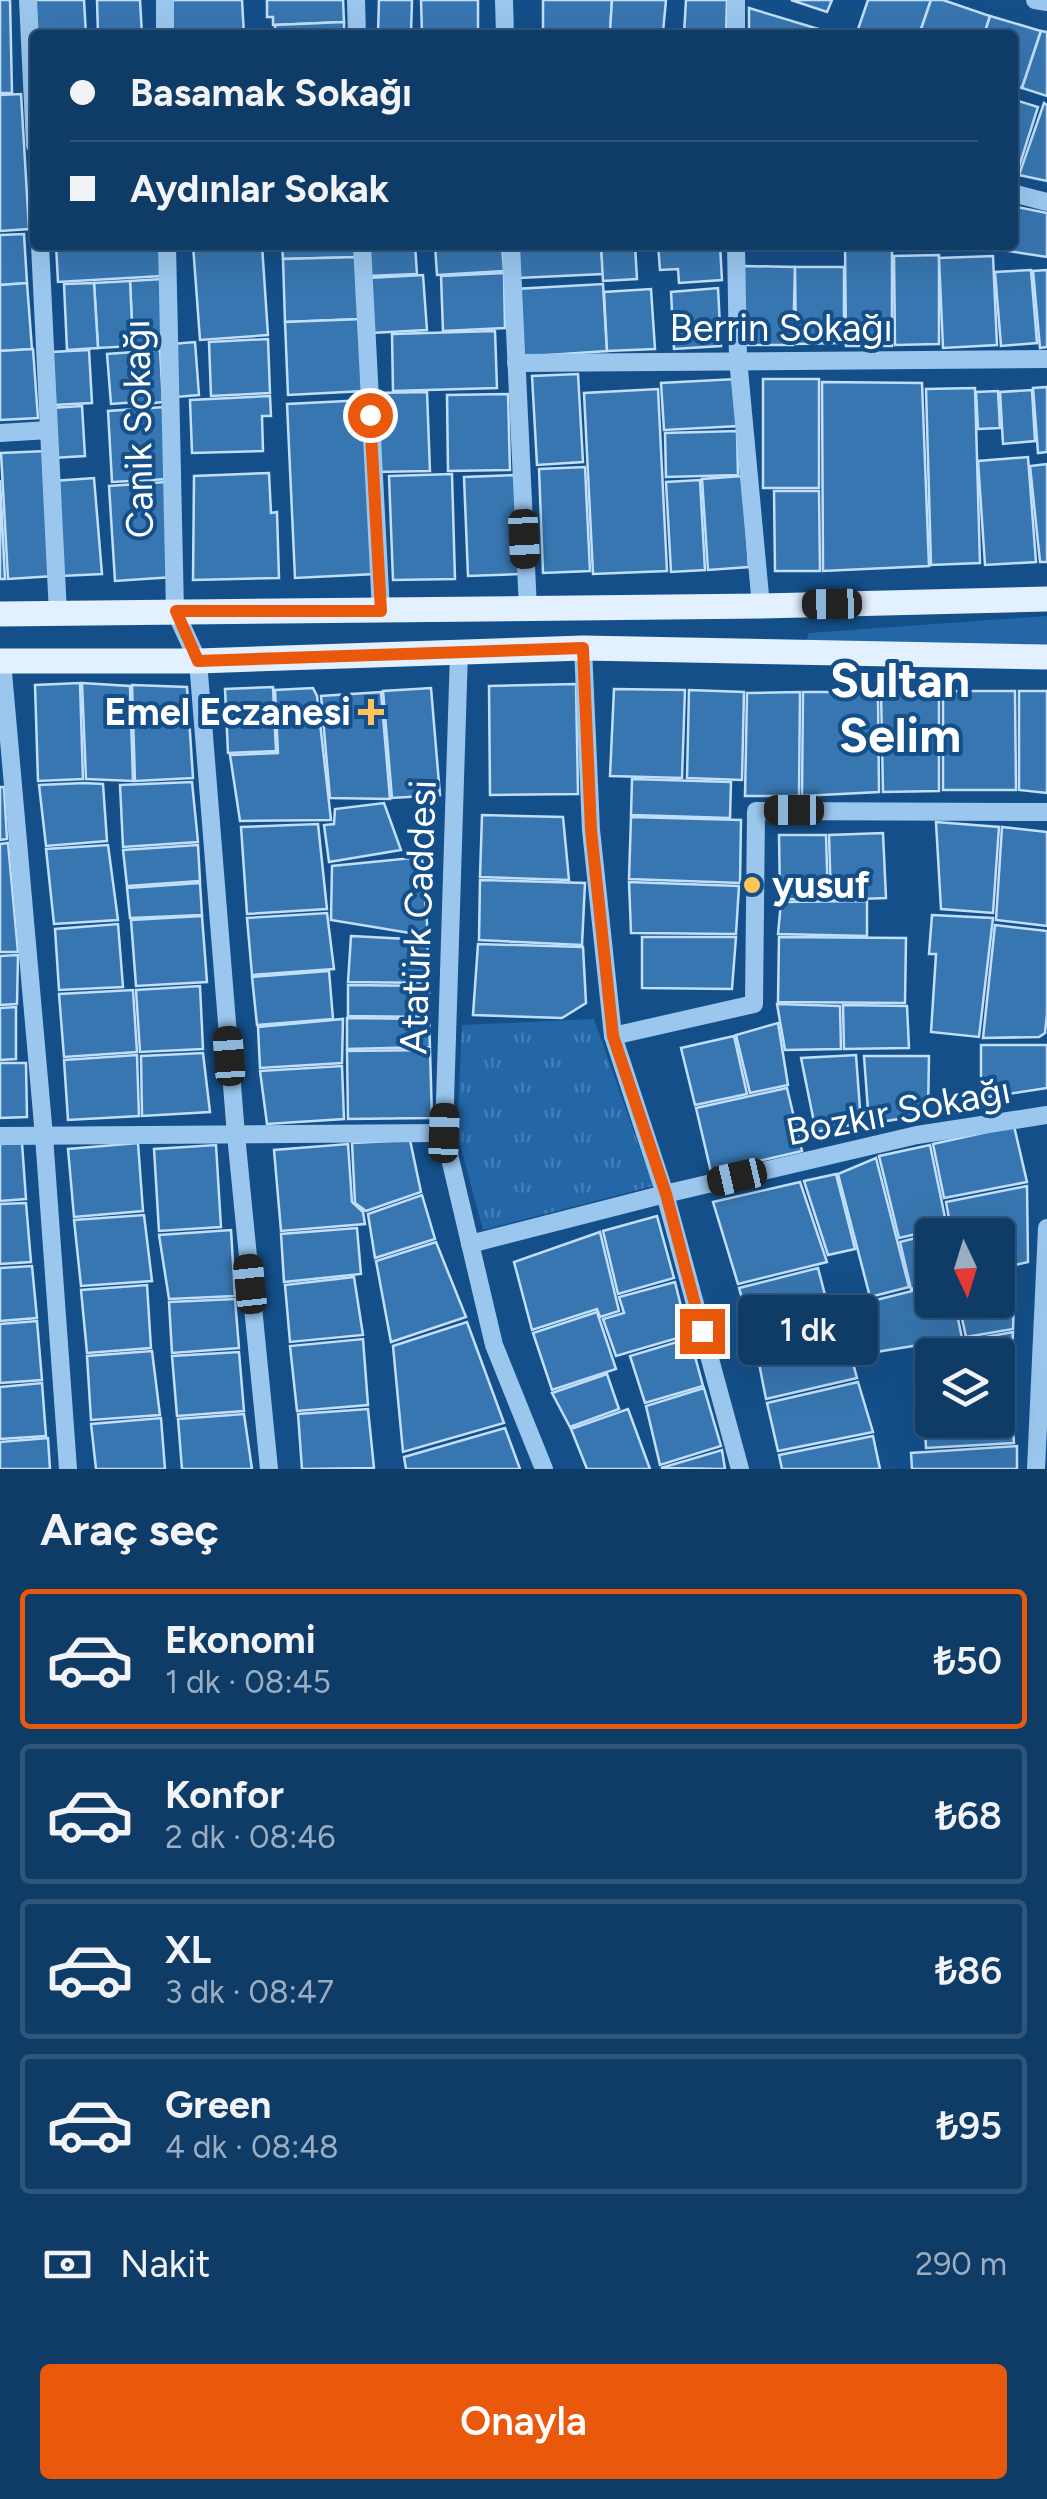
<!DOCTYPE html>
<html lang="tr">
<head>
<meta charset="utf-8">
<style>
  body { margin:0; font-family:Figtree,sans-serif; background:#18426d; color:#f1f3f6; height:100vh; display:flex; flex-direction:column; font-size:38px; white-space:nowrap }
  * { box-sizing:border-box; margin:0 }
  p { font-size:32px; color:#9badc0 }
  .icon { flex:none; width:55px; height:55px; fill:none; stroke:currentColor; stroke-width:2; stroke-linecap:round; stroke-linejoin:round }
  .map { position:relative; height:1469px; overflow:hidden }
  .sheet { display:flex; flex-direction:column; background:#0f3b67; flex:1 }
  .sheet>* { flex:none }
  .banner { position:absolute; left:30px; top:30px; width:988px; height:220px; border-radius:10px; box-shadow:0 10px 40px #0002,0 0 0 2px #2f557b; display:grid; align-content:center; height:220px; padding:0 40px; background:#0f3b67 }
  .needle { width:65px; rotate:176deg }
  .controls { position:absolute; left:915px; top:1218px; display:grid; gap:20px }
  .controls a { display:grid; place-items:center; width:100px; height:100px; border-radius:10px; background:#0f3b67; box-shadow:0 10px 40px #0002,0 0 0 2px #2f557b; font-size:50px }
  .end { position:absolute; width:45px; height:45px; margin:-22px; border:12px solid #ea580c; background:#fff; box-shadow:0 0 0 5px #fff }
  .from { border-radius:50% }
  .bubble { position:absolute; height:70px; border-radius:10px; background:#0f3b67; box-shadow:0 10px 40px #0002,0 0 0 2px #2f557b; font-size:32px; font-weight:600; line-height:70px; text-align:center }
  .car { position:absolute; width:30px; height:60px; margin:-30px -15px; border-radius:12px; box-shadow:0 0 8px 2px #0007; background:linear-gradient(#222 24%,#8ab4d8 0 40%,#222 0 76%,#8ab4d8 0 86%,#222 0) }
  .banner b { display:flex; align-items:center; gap:35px; height:95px; font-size:38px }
  .banner b+b { border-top:2px solid #2f557b }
  .banner i { width:25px; height:25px; background:#f1f3f6 }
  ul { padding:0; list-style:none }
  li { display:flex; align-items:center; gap:30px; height:140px; margin:0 20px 15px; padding:0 20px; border:5px solid #2f557b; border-radius:10px }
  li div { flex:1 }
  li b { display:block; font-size:38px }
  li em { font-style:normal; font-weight:600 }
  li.active { border-color:#ea580c }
  li>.icon { width:90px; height:90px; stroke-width:1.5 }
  h2 { padding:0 40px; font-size:45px; line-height:120px }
  .pay { display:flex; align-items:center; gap:25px; height:110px; padding:0 40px; font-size:38px }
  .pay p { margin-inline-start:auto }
  .action { display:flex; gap:20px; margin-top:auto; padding:20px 40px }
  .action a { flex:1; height:115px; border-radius:10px; background:#ea580c; color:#fff; font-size:40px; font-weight:600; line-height:115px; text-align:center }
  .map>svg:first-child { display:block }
</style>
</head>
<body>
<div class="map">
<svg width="1047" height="1469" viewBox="0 0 1047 1469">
  <defs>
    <pattern id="park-tufts" width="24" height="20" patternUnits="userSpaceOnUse" patternTransform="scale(2.5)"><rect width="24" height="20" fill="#2367a7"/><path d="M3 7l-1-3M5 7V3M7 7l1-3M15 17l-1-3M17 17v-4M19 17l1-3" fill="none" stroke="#447eb4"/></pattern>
  </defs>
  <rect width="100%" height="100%" fill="#144f89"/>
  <!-- green -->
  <path fill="#2367a7" d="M1047,616v29l-241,-2 3,-10z"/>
  <!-- park -->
  <path fill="url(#park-tufts)" d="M594,1019l59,167 -170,44 -26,-97 5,-108z"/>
  <!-- building -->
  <g fill="#3876b1" stroke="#c1dffb" stroke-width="2.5">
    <path d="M0,0h10l2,93h-12z"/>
    <path d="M32,0h52l2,35h-51z"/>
    <path d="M97,0h43l2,35h-44z"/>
    <path d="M171,0h71l2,35h-72z"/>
    <path d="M267,0h76l1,22 -71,3v-8h-6z"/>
    <path d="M379,0h33l-1,34 -33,-1z"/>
    <path d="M421,0h57v35h-56z"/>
    <path d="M543,0h69l-2,32 -67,2z"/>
    <path d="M612,0h54l-3,32h-53z"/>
    <path d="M686,0h41l-1,35 -42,-1z"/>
    <path d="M791,0h41l-5,12z"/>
    <path d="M868,0h63l-12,35h-63z"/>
    <path d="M931,0h12l47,16 -6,19h-65z"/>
    <path d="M749,8l76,23v4h-76z"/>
    <path d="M990,16l51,15 -19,57 -10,-3v-50h-28z"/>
    <path d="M344,22v13h-69v-10z"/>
    <path d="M1041,31l6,1v64l-25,-8z"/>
    <path d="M21,94l8,135 -29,2v-136z"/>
    <path d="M1012,99l26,8 -21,66 -5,-1z"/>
    <path d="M1044,103l3,2v76l-28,-6z"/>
    <path d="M1012,206l35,7v44l-59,-9v-3h24z"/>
    <path d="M24,234l3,49 -27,2v-50z"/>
    <path d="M56,245h104l2,31 -104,6z"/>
    <path d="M193,245h69l6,90 -68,5z"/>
    <path d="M282,245h77v12l-76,2z"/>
    <path d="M366,245h49l2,29 -49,2z"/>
    <path d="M435,245h67l2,26 -67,4z"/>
    <path d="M518,245h83l2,29 -84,4z"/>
    <path d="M601,245h34l2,34 -34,2z"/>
    <path d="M658,245h62l2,35 -43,3 -1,-14 -18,1z"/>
    <path d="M743,245h54v3l-54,-1z"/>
    <path d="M845,245h47v101h-46z"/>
    <path d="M939,255v89l-44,1 -1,-89z"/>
    <path d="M993,256l4,89 -54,3 -4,-90z"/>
    <path d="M359,257l3,62 -77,3 -2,-63z"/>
    <path d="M743,266l52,1 -2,78h-51z"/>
    <path d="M795,267h49v76l-48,1z"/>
    <path d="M1031,270l6,73 -36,3 -6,-74z"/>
    <path d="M1047,270v77l-7,1 -7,-77z"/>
    <path d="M504,273l1,55 -62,3 -2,-55z"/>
    <path d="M423,275l4,55 -56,3 -3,-55z"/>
    <path d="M162,279l4,65 -33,2 -3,-65z"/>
    <path d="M130,281l3,65 -35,2 -4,-65z"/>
    <path d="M27,283l5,66 -32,2v-66z"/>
    <path d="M94,283l4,65 -31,2 -3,-66z"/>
    <path d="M603,284l4,67 -88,6 -4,-68z"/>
    <path d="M718,288l3,58 -47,3 -3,-57z"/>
    <path d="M651,289l4,60 -48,2 -3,-59z"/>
    <path d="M362,319l2,72 -76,4 -3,-73z"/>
    <path d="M495,331l2,57 -104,3 -1,-57z"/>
    <path d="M268,339l2,54 -59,3 -2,-54z"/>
    <path d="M195,342l4,53 -23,2 -4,-53z"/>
    <path d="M33,349l5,69 -38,2v-69z"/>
    <path d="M89,350l3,53 -38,2 -3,-53z"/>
    <path d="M160,350l3,52 -26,3 -4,-53z"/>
    <path d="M133,352l4,50 -26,2 -4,-50z"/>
    <path d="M578,374l5,88 -46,3 -5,-89z"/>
    <path d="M736,379l3,47 -75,4 -3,-47z"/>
    <rect x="763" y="379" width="56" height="109"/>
    <path d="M822,382l100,1 7,183 -106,5z"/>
    <path d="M1047,387v65l-9,1 -5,-65z"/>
    <path d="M975,388l5,175 -49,2 -5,-176z"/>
    <path d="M658,389l9,182 -74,3 -9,-181z"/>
    <path d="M1032,390l3,51 -32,3 -3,-52z"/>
    <path d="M998,391l2,37 -22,1 -2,-37z"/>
    <path d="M427,392l3,79 -55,1 -3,-79z"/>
    <path d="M508,394l2,76 -62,1 -1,-76z"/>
    <path d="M270,396l1,20h-9l1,35 -71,2 -2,-53z"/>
    <path d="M366,400l9,174 -80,4 -8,-174z"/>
    <path d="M82,406l3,50 -32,2 -3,-50z"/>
    <path d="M164,407l5,72 -57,3 -4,-71z"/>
    <path d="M737,431l1,44 -72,2 -1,-44z"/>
    <path d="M47,451l7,125 -46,3 -7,-126z"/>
    <path d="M1028,457l8,105 -51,3 -7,-104z"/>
    <path d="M1047,464v98h-7l-10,-96z"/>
    <path d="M585,467l5,104 -47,2 -4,-104z"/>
    <path d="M269,473l2,40 6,-1 2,66 -86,2 1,-104z"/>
    <path d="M452,474l3,105 -62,1 -4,-104z"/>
    <path d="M517,475l3,99 -52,2 -4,-99z"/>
    <path d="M743,476l6,91 -41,3 -6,-91z"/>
    <path d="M94,478l8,96 -41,2 -8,-95z"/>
    <path d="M0,480l5,99h-5z"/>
    <path d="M700,480l5,90 -34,2 -5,-90z"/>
    <path d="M166,482l7,95 -58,4 -6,-95z"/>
    <path d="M774,491h45l1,80h-45z"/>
    <path d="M80,683l3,96 -45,2 -3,-96z"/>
    <path d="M82,683l48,3 3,95 -47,-2z"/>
    <path d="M576,684l2,110 -88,1 -1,-109z"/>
    <path d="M132,685l55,2 6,91 -58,3z"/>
    <path d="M273,687l3,64 -48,2 -3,-64z"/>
    <path d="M313,688l4,8 14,124 -91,1 -10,-66 48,-2 -3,-63z"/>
    <path d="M431,688l9,107 -48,3 -9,-107z"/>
    <path d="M614,689l71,1 -3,88 -72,-2z"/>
    <path d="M689,690l55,2 -2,88 -55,-2z"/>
    <path d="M881,691h58v100l-56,1z"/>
    <path d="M943,691h72l1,99h-73z"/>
    <path d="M1019,691h28v102l-28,-3z"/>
    <path d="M381,692l9,107 -60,-1 -9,-102z"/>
    <path d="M800,692l-1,104h-54l2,-103z"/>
    <path d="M803,692h75l1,100 -77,4z"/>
    <path d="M632,779l99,3 -1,36 -99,-3z"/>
    <path d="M192,782l6,60 -75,5 -3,-62z"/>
    <path d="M84,783l19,1 4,57 -61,5 -7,-61z"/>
    <path d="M0,787h4l3,52 -7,1z"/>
    <path d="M384,803l17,47 -72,12 -5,-37 10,-1 1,-15z"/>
    <path d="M482,815l81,2 6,63 -89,-3z"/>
    <path d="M631,817l110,3 -1,63 -111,-4z"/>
    <path d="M936,822l63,5 -6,86 -52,-4z"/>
    <path d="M318,824l9,85 -80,5 -6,-87z"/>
    <path d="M1002,827l45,5v94l-51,-6z"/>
    <path d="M883,833l3,65 -55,2 -2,-65z"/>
    <path d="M779,835h47l2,65 -48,-1z"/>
    <path d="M8,843l10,109h-18v-108z"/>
    <path d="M108,845l10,75 -64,4 -8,-75z"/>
    <path d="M198,845l2,36 -73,5 -4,-36z"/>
    <path d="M422,857l6,79 -97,-16 1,-54z"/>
    <path d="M480,880l105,3 -3,62 -103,-5z"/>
    <path d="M629,882l110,4 -3,48 -105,-1z"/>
    <path d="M200,883l2,32 -72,3 -3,-30z"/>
    <path d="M867,901v35l-89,-2 3,-32z"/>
    <path d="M327,913l7,56 -82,6 -5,-57z"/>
    <path d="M932,915l61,3 -14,119 -48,-5 5,-78h-7z"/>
    <path d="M202,916l5,66 -71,4 -5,-66z"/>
    <path d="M118,924l5,63 -64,3 -4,-61z"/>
    <path d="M995,925l52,6v83l-2,19 -6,4 -56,1z"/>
    <path d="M351,936l76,4 3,43 -82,-1z"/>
    <path d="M642,937h94l-4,52 -90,-1z"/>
    <path d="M779,937l127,1 -1,65 -127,-1z"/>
    <path d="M478,944l105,3 3,56 -24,15 -89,-3z"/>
    <path d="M18,955l-1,49 -17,1v-49z"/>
    <path d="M329,971l4,48 -76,6 -5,-48z"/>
    <path d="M348,985l81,1v31l-81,-1z"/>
    <path d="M200,986l3,63 -63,3 -4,-62z"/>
    <path d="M133,990l4,62 -73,5 -5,-63z"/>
    <path d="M777,1004l63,2 1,43 -56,1z"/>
    <path d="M843,1005l64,1 2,42 -65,1z"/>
    <path d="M16,1007v52l-16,1v-52z"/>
    <path d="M347,1018l82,1 1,28 -83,2z"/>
    <path d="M343,1019l-1,44 -82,5 -2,-41z"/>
    <path d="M778,1023l10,62 -38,8 -14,-58z"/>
    <path d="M734,1036l13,58 -52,11 -14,-57z"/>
    <path d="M981,1045h66v43l-66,10z"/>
    <path d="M430,1050l2,68 -84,1 -1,-68z"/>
    <path d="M203,1053l7,59 -68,4 -1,-60z"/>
    <path d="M137,1055l2,61 -71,4 -4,-60z"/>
    <path d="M856,1055l5,68 -45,9 -15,-74z"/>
    <path d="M864,1056h65l-1,58 -59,10z"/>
    <path d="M0,1063h26l1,54 -27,1z"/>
    <path d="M342,1066l2,53 -77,5 -7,-53z"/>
    <path d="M787,1088l15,63 -91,21 -15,-64z"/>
    <path d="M1014,1126l13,56 -83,16 -11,-54z"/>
    <path d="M410,1140l11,52 -55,19 -11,-8 -3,-60z"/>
    <path d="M22,1143l4,56 -26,2v-57z"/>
    <path d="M138,1143l5,68 -69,6 -6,-68z"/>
    <path d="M348,1144l4,58 11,10 2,12 -84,7 -7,-81z"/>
    <path d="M216,1145l5,82 -62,4 -5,-82z"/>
    <path d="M930,1145l17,82 -48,11 -20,-82z"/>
    <path d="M876,1158l33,129 -39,10 -32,-123z"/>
    <path d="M836,1174l19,75 -27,6 -24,-74z"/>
    <path d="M800,1182l27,80 -89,22 -25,-82z"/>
    <path d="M1027,1186l1,76 -30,7v-34h-46l-6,-33z"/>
    <path d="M422,1195l13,44 -60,19 -7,-44z"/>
    <path d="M26,1203l5,59 -31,2v-60z"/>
    <path d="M144,1215l8,66 -71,5 -7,-66z"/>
    <path d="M657,1216l17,62 -56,16 -15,-63z"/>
    <path d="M357,1228l4,46 -77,8 -3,-48z"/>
    <path d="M231,1230l4,66 -66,3 -10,-64z"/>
    <path d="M948,1230l1,5h-17v49l-21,5 -11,-47z"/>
    <path d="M600,1232l19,79 -19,6 -3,-8 -65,21 -18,-68z"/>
    <path d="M436,1242l30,75 -75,25 -15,-81z"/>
    <path d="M32,1266l5,52 -37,3v-53z"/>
    <path d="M818,1268l14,54 -77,22 -16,-56z"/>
    <path d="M1015,1269l-2,60 -47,8 -8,-37h40v-28z"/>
    <path d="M354,1277l9,58 -73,7 -5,-57z"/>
    <path d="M675,1282l13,53 -72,21 -13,-37 21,-6 -5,-16z"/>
    <path d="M147,1285l4,63 -64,5 -6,-63z"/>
    <path d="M932,1286v14h22l8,38 -86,14 -12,-49z"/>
    <path d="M235,1299l4,49 -67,5 -3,-51z"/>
    <path d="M597,1312l19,57 -64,21 -19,-57z"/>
    <path d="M37,1321l5,59 -42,3v-59z"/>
    <path d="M467,1322l37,101 -101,29 -10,-106z"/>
    <path d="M842,1322l15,56 -91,21 -10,-51z"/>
    <path d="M1013,1332l-3,55h-12v-32h-66v36l-9,1 -5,-43z"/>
    <path d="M690,1338l13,48 -58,17 -15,-47z"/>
    <path d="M363,1339l5,66 -71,6 -7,-65z"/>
    <path d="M152,1351l8,64 -69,5 -4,-64z"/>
    <path d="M239,1352l5,59 -67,5 -5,-60z"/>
    <path d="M607,1374l12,35 -49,18 -18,-34z"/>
    <path d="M858,1382l15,50 -95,19 -11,-48z"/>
    <path d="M42,1383l4,53 -46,3v-52z"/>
    <path d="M704,1388l17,58 -61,19 -14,-59z"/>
    <path d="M1010,1389l4,54 -88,5 -3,-54h9v26h66v-30z"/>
    <path d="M368,1409l6,59 -72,1 -4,-55z"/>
    <path d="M628,1409l22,60h-63l-16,-40z"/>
    <path d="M244,1414l8,55h-70l-4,-50z"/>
    <path d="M161,1418l4,51h-69l-5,-45z"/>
    <path d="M505,1428l15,41h-114l-2,-12z"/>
    <path d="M873,1436l7,33h-98l-3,-14z"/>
    <path d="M48,1438l2,31h-50v-27z"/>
    <path d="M1017,1446v23h-105l-1,-16z"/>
    <path d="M722,1450l3,19 -64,-1z"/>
  </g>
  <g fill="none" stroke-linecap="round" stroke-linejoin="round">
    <!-- minor -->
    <g stroke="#9bc7ef" stroke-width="18">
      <path d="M28,0l7,145"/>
      <path d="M165,0v35"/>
      <path d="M356,0l1,35"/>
      <path d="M504,0l1,35"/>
      <path d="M1035,0l12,2"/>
      <path d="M736,35v-35"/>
      <path d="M1012,193l35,9"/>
      <path d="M40,245l18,369"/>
      <path d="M167,245l8,366 23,50 38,474 33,334"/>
      <path d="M362,245l19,366"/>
      <path d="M511,245l17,364"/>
      <path d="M736,245l2,114 23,247"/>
      <path d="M516,363l531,-4"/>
      <path d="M0,433l49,-3"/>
      <path d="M583,648l8,182 22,206 52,158 75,275"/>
      <path d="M459,651l-15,482 50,212 50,124"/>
      <path d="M2,661l42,475 24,333"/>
      <path d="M613,1036l141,-32 2,-193 291,1"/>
      <path d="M0,1136l444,-3"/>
      <path d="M470,1244l195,-50 252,-59 130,-20"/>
      <path d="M1036,1469l11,-241"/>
    </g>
    <!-- major -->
    <g stroke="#e3f0ff" stroke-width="25">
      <path d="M0,614l761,-8 286,-7"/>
      <path d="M0,661h198l385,-13 464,9"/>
    </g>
  </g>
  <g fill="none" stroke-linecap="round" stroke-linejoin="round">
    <!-- route -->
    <path stroke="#ea580c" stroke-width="12" d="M370,415l11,196h-205l22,50 385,-13 8,182 22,206 53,158 36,137"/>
  </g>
  <!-- markers -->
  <g fill="#ffc459" stroke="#144f89" stroke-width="4">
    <path d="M366 697h10v10h10v10h-10v10h-10v-10h-10v-10h10z"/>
    <circle cx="752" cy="885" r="10"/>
  </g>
  <g text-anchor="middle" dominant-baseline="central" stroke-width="8" stroke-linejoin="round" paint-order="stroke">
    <!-- street labels -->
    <g font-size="38" fill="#fff" stroke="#144f89">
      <text x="781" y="328">Berrin Sokağı</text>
      <text transform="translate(138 429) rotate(-91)">Canik Sokağı</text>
      <text transform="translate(418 917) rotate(-88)">Atatürk Caddesi</text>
      <text transform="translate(898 1111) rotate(-11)">Bozkır Sokağı</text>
    </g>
    <!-- poi labels -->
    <g font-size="38" font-weight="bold" fill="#fff" stroke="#144f89" text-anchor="end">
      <text x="351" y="712">Emel Eczanesi</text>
      <text x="772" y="885" text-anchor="start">yusuf</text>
    </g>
    <!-- district labels -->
    <g font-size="48" font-weight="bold" fill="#fff" stroke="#144f89">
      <text x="900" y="680">Sultan<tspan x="900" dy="55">Selim</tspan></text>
    </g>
  </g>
</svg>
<div class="controls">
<a><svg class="needle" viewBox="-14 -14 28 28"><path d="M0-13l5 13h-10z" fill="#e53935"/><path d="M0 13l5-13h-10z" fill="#9badc0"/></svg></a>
<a><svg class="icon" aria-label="layers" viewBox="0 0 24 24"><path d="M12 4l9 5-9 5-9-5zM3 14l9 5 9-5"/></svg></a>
</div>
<i class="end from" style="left:370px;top:415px"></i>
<i class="end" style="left:702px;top:1331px"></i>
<div class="bubble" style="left:738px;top:1295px;width:140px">1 dk</div>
<i class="car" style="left:524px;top:539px;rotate:177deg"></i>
<i class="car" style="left:832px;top:604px;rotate:269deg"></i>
<i class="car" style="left:794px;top:810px;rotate:270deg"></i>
<i class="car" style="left:229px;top:1056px;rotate:356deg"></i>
<i class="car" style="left:444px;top:1133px;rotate:2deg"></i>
<i class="car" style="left:737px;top:1177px;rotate:257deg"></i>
<i class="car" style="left:250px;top:1284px;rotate:354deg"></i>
<div class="banner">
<b><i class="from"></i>Basamak Sokağı</b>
<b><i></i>Aydınlar Sokak</b>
</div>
</div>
<section class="sheet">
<h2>Araç seç</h2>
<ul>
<li class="active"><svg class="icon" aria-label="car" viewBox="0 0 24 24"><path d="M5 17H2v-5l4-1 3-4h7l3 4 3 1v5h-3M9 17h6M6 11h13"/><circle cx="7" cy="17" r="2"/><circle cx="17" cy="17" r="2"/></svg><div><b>Ekonomi</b><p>1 dk · 08:45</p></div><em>₺50</em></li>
<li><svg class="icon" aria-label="car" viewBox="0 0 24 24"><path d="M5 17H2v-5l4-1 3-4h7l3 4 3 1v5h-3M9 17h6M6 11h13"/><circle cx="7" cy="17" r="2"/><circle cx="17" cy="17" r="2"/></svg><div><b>Konfor</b><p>2 dk · 08:46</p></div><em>₺68</em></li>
<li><svg class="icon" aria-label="car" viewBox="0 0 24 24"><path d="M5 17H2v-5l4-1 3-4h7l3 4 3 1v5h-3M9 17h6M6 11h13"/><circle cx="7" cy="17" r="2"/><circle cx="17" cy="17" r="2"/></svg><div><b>XL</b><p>3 dk · 08:47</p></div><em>₺86</em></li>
<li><svg class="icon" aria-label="car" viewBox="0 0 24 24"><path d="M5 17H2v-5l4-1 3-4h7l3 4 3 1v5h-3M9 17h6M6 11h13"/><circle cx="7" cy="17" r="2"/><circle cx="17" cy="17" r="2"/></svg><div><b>Green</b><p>4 dk · 08:48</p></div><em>₺95</em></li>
</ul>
<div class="pay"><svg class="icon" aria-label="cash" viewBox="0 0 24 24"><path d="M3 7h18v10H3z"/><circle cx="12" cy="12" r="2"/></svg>Nakit<p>290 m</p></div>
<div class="action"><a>Onayla</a></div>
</section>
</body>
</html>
